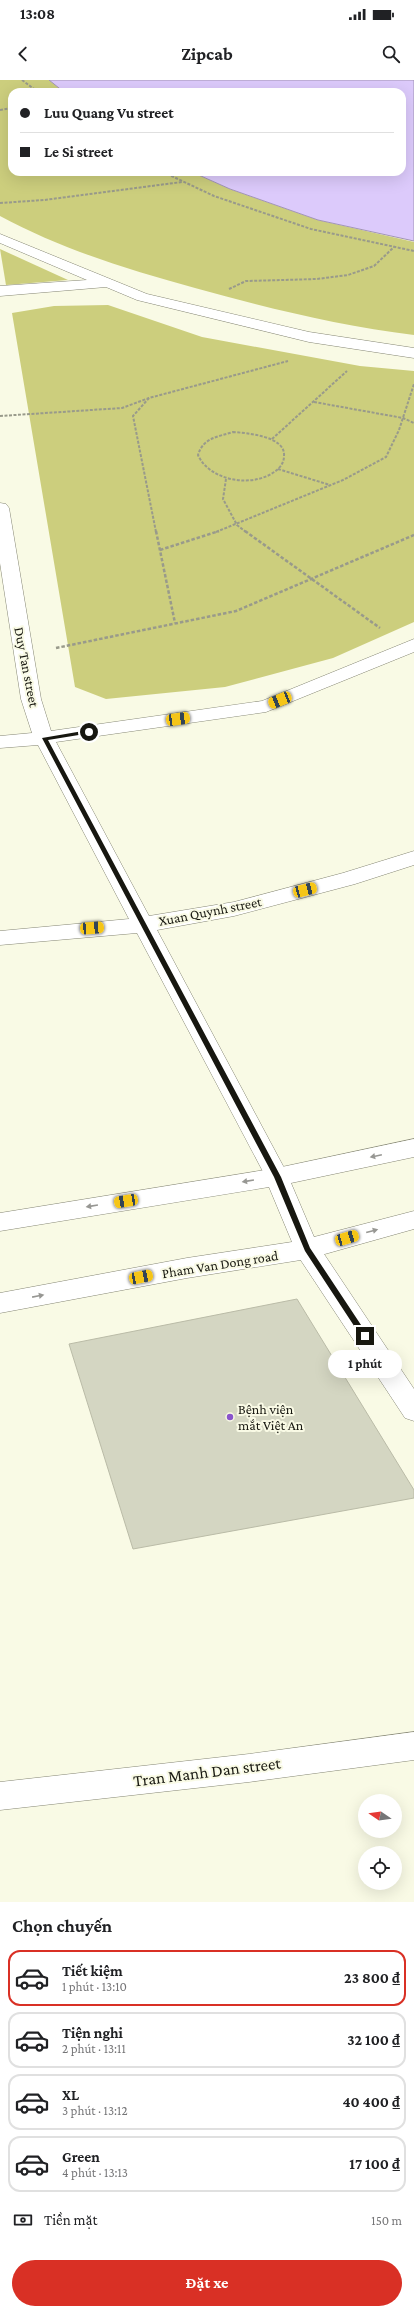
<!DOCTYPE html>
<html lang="vi">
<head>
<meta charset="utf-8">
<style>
  body { margin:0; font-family:"Crimson Pro",serif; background:#f2f2f2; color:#202124; height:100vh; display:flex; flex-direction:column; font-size:15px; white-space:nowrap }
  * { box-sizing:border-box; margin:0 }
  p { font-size:13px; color:#757577 }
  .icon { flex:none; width:22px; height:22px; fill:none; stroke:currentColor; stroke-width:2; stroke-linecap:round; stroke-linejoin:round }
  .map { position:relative; height:1822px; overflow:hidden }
  .details { display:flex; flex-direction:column; background:#fff; flex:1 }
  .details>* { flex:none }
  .hud { position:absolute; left:8px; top:8px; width:398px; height:88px; border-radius:12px; box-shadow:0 4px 16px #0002; display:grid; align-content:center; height:88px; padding:0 12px; background:#fff }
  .needle { width:26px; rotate:283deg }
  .tools { position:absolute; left:358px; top:1714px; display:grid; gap:8px }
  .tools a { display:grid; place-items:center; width:44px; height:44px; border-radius:50%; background:#fff; box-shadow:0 4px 16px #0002; font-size:20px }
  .end { position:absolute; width:18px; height:18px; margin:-9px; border:5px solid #171710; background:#fff; box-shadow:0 0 0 2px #fff }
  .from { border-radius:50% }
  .bubble { position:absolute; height:28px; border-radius:14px; background:#fff; box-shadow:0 4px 16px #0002; font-size:13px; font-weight:700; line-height:28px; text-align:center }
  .car { position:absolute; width:12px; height:24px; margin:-12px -6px; border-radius:5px; box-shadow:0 0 3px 1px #0007; background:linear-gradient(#f5c518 24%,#345 0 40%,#f5c518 0 76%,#345 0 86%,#f5c518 0) }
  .hud b { display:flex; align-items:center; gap:14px; height:38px; font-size:15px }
  .hud b+b { border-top:1px solid #e0e0e0 }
  .hud i { width:10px; height:10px; background:#202124 }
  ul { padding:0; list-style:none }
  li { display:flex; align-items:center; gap:12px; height:56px; margin:0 8px 6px; padding:0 4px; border:2px solid #e0e0e0; border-radius:12px }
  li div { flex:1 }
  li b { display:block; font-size:15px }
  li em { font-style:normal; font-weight:700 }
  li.selected { border-color:#d93025 }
  li>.icon { width:36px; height:36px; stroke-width:1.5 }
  h2 { padding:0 12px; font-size:18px; line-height:48px }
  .pay { display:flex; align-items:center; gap:10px; height:44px; padding:0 12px; font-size:15px }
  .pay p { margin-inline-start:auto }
  .button { display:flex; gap:8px; margin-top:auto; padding:8px 12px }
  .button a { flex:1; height:46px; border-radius:24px; background:#d93025; color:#fff; font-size:16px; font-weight:700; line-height:46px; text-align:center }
  .status { display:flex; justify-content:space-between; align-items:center; height:28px; padding:0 20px; background:#fff; direction:ltr }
  .status svg { height:11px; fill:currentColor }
  header { display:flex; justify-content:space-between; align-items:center; height:52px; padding:0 12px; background:#fff; font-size:18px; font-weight:700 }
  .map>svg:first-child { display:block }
</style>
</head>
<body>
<div class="status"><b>13:08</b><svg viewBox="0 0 49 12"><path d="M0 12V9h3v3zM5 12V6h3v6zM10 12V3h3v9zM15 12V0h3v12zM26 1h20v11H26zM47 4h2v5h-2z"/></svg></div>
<header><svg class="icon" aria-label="back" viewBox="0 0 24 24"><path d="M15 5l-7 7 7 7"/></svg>Zipcab<svg class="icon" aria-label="search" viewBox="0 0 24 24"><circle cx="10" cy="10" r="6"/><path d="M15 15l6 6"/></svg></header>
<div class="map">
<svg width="414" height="1822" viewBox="0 0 414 1822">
  <rect width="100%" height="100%" fill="#f9fae5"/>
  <!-- green -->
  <g fill="#ccce7d">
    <path d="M0,0h49l15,12h-52v80h180l38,17 88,31 96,22v93c-74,-9 -147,-27 -219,-47 -66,-18 -134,-39 -195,-72z"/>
    <path d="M0,169l68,31 -62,5z"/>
    <path d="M108,225l94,32 158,29 54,5v251l-81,36 -108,29 -119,12 -31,-12 -63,-374 42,-7z"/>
  </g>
  <!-- water -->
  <path fill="#dccafb" stroke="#a194b4" d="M49,0h365v161l-96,-21 -88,-31 -38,-17h210v-80h-338z"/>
  <!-- building -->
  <path fill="#d4d6c2" stroke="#babba7" d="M297,1219l117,191v8l-281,51 -64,-205z"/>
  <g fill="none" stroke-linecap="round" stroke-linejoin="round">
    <defs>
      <g id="minor">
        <path d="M0,154l147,60 162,38 105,16v10l-105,-16 -172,-42 -31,-13 -106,9v-10l87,-6 -87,-37z"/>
        <path d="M0,423l6,1 3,4 32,191 10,32 211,-30 152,-62v13l-148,60 -210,30 93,174 85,-14 109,-29 71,-22v14l-59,19 -121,32 -77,14 132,247 -4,6 -8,3 -8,-3 -132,-250 -137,12v-14l129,-12 -91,-174 -38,3v-12l32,-3 -11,-34 -21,-136z"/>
        <path d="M307,1159l9,3 98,147v32l-9,-3 -107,-162 -3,-7 3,-7z"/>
        <path d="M414,1652v28l-165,22 -249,28v-28l249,-28z"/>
      </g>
      <path id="secondary" d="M414,1059v18l-123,26 23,54 100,-26v18l-107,30 -120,19 -187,35v-20l187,-35 105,-16 -23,-55 -269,44v-18l277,-45z"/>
    </defs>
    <!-- minor casing -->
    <use href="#minor" stroke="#858674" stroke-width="1"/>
    <!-- secondary casing -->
    <use href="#secondary" stroke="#858674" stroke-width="1"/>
    <!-- path-far1 -->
    <g stroke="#999a8b" stroke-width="2" stroke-dasharray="3 1.5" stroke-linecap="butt">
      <path d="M22,0l16,12"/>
      <path d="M0,30l12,-2"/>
      <path d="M163,92l51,24 97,33 103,22"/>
      <path d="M0,123l44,-3 138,-18"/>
      <path d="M229,209l17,-8 71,-2 31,-4 26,-9 20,-19"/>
      <path d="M314,322l89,16 11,5"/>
      <path d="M0,336l122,-8 27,-10"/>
      <path d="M233,352c13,1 53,4 51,24 0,5 -2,9 -6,13 -22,20 -68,13 -80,-14 5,-17 19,-18 35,-23z"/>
      <path d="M272,359l75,-68"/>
      <path d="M278,389l52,16"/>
      <path d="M226,399l-3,20 14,26 9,7"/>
      <path d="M156,452l-23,-116 16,-18 139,-37"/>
      <path d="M216,452l127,-52 43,-23 13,-27 15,-46"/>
    </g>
    <!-- path -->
    <g stroke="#999a8b" stroke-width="2.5" stroke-dasharray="3.5 2" stroke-linecap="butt">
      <path d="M156,451l19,92"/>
      <path d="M245,451l135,97"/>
      <path d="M160,470l59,-19"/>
      <path d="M56,568l180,-37 178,-76"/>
    </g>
    <!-- minor -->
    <use href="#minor" fill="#fff" fill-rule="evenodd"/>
    <!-- secondary -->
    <use href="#secondary" fill="#fff" fill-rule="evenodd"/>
  </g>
  <!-- one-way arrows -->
  <defs><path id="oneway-solid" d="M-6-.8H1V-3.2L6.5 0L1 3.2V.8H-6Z"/></defs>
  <g fill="#979793">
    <use href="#oneway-solid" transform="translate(376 1076) rotate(168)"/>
    <use href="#oneway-solid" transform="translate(248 1101) rotate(171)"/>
    <use href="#oneway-solid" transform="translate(92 1126) rotate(171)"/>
    <use href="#oneway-solid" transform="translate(372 1151) rotate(-15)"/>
    <use href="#oneway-solid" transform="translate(38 1216) rotate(-11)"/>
  </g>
  <!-- route -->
  <path fill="#171710" d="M89,650l2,3 -43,7 233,437 29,71 57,86v4h-5l-57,-87 -31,-74 -232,-439z"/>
  <!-- markers -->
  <circle fill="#8a54cc" stroke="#f9fae5" stroke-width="1.5" cx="230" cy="1337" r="4"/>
  <g text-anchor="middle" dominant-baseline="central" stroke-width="4" stroke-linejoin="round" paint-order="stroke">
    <!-- street labels -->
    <g font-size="14" fill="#171710" stroke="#f9fae5">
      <text transform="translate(27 587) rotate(79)">Duy Tan street</text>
      <text transform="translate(210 831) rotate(-11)">Xuan Quynh street</text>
      <text transform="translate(220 1184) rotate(-9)">Pham Van Dong road</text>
    </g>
    <!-- poi labels -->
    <g font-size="14" fill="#171710" stroke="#f9fae5" text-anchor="start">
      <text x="238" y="1329">Bệnh viện<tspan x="238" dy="16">mắt Việt An</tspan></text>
    </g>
    <!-- near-street labels -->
    <g font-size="17" fill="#171710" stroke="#f9fae5">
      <text transform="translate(207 1692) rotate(-7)">Tran Manh Dan street</text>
    </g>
  </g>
</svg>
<div class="tools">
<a><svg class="needle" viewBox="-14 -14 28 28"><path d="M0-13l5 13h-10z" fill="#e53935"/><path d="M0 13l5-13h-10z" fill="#757577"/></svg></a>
<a><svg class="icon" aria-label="locate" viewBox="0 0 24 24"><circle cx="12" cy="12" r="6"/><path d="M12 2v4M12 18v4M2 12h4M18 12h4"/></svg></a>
</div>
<i class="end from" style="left:89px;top:652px"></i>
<i class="end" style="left:365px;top:1256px"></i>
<div class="bubble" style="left:328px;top:1270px;width:74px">1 phút</div>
<i class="car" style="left:280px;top:620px;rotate:248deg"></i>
<i class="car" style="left:178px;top:639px;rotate:82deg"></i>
<i class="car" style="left:305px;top:810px;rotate:75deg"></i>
<i class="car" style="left:92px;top:848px;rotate:86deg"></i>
<i class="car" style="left:126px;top:1121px;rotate:261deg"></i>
<i class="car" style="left:347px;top:1158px;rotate:74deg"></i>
<i class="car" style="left:141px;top:1197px;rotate:79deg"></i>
<div class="hud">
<b><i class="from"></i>Luu Quang Vu street</b>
<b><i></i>Le Si street</b>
</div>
</div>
<section class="details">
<h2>Chọn chuyến</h2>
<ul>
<li class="selected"><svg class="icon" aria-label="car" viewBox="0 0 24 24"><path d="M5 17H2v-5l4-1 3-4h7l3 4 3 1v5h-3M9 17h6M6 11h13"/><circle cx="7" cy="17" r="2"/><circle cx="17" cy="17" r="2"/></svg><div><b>Tiết kiệm</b><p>1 phút · 13:10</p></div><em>23 800 ₫</em></li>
<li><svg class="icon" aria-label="car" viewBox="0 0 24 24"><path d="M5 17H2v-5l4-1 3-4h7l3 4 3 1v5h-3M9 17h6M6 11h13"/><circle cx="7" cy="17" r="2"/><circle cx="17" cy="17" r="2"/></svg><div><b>Tiện nghi</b><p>2 phút · 13:11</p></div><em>32 100 ₫</em></li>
<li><svg class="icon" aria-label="car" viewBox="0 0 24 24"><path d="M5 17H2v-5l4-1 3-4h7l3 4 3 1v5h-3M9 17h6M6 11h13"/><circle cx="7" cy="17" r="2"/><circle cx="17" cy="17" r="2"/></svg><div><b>XL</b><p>3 phút · 13:12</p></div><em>40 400 ₫</em></li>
<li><svg class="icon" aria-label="car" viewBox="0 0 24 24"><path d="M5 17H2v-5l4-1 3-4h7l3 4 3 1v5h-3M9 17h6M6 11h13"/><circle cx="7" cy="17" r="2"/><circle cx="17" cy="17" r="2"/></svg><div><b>Green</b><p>4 phút · 13:13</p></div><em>17 100 ₫</em></li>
</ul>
<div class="pay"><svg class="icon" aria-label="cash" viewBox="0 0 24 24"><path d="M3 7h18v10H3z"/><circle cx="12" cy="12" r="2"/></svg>Tiền mặt<p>150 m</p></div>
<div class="button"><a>Đặt xe</a></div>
</section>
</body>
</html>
